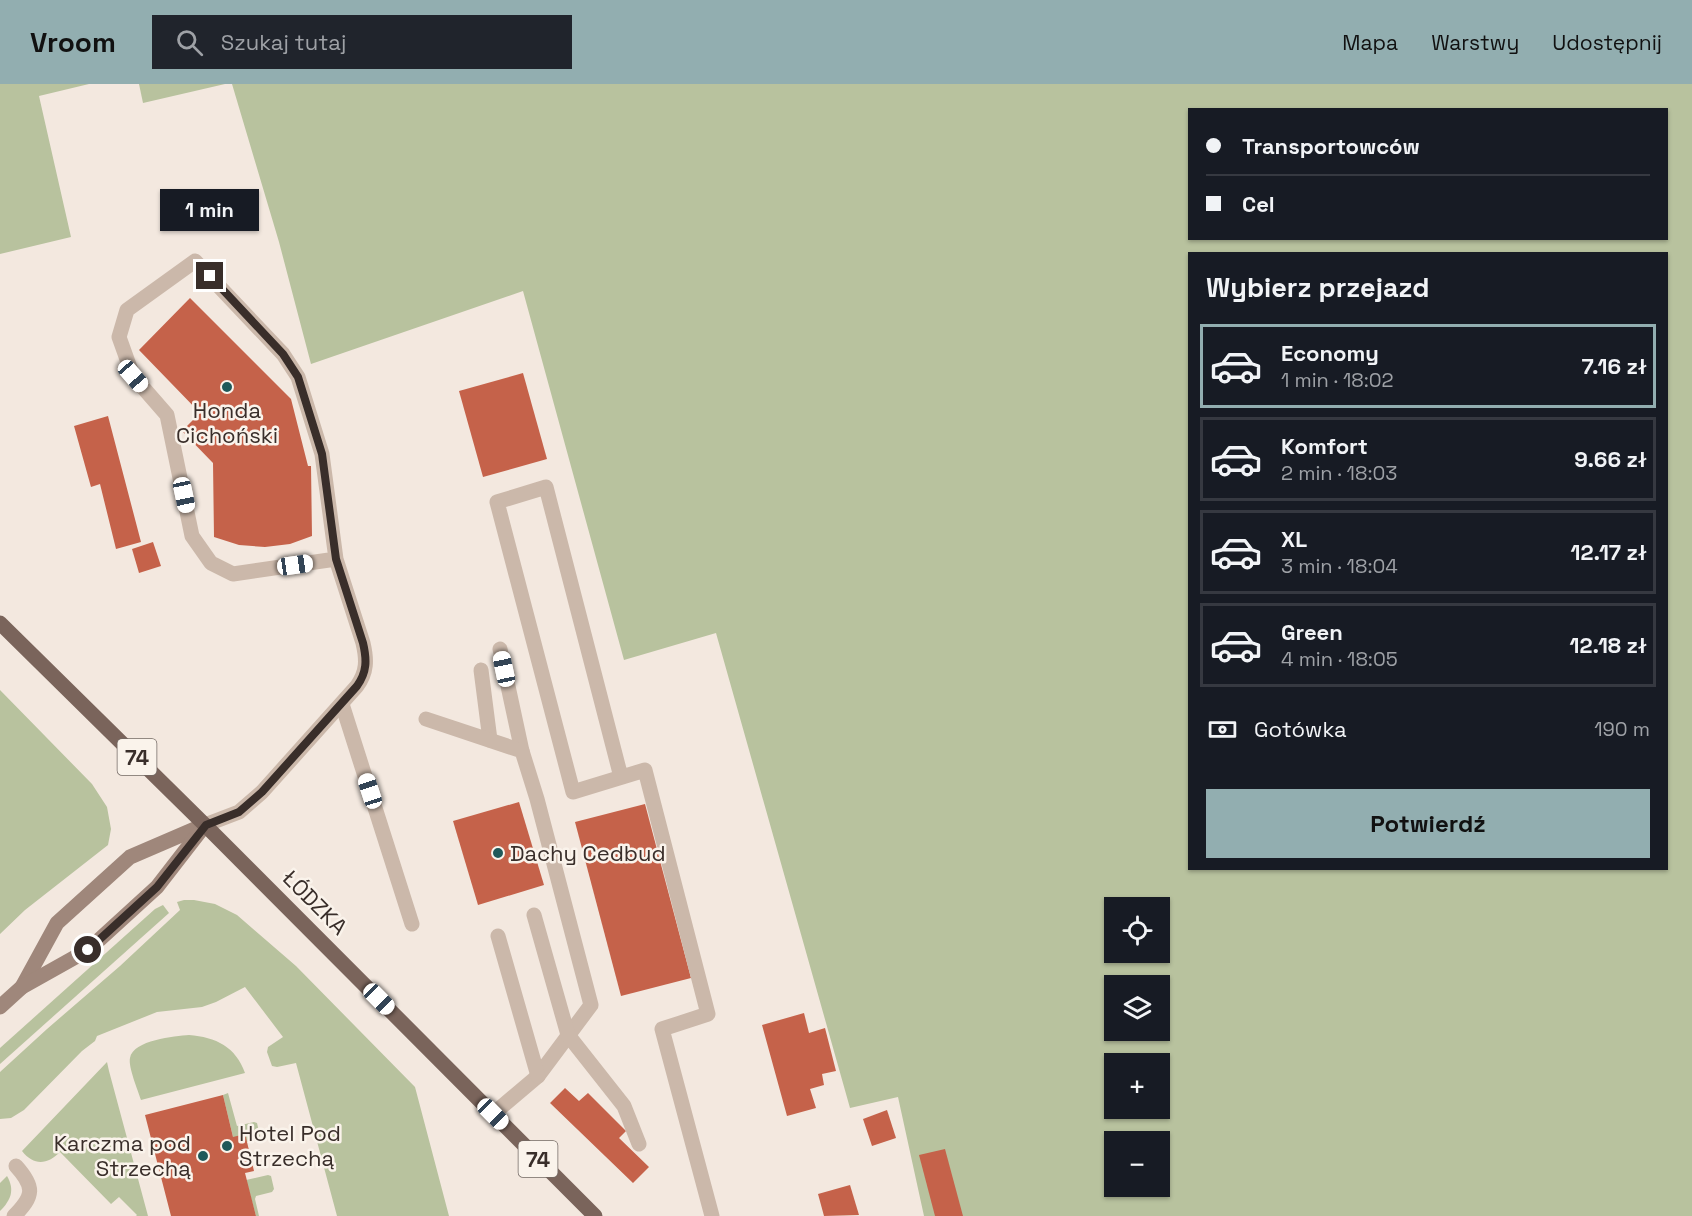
<!DOCTYPE html>
<html lang="pl">
<head>
<meta charset="utf-8">
<style>
  body { margin:0; font-family:"Space Grotesk",sans-serif; background:#20242c; color:#f1f3f6; height:100vh; display:flex; flex-direction:column; font-size:22px; white-space:nowrap }
  * { box-sizing:border-box; margin:0 }
  p { font-size:20px; color:#9ea1a6 }
  .icon { flex:none; width:33px; height:33px; fill:none; stroke:currentColor; stroke-width:2; stroke-linecap:round; stroke-linejoin:round }
  .map { position:relative; flex:1; overflow:hidden }
  .panel { position:absolute; left:1188px; top:168px; width:480px; height:618px; display:flex; flex-direction:column; background:#171b24; border-radius:0px; box-shadow:0 2px 4px #0004 }
  .panel>* { flex:none }
  .hud { position:absolute; left:1188px; top:24px; width:480px; height:132px; border-radius:0px; box-shadow:0 2px 4px #0004; display:grid; align-content:center; height:132px; padding:0 18px; background:#171b24 }
  .fabs { position:absolute; left:1104px; top:813px; display:grid; gap:12px }
  .fabs a { display:grid; place-items:center; width:66px; height:66px; border-radius:0px; background:#171b24; box-shadow:0 2px 4px #0004; font-size:30px }
  .end { position:absolute; width:27px; height:27px; margin:-14px; border:8px solid #392e2a; background:#fff; box-shadow:0 0 0 3px #fff }
  .from { border-radius:50% }
  .bubble { position:absolute; height:42px; border-radius:0px; background:#171b24; box-shadow:0 2px 4px #0004; font-size:20px; font-weight:700; line-height:42px; text-align:center }
  .car { position:absolute; width:18px; height:36px; margin:-18px -9px; border-radius:8px; box-shadow:0 0 4px 2px #0007; background:linear-gradient(#fff 24%,#345 0 40%,#fff 0 76%,#345 0 86%,#fff 0) }
  .hud b { display:flex; align-items:center; gap:21px; height:57px; font-size:22px }
  .hud b+b { border-top:2px solid #363941 }
  .hud i { width:15px; height:15px; background:#f1f3f6 }
  ul { padding:0; list-style:none }
  li { display:flex; align-items:center; gap:18px; height:84px; margin:0 12px 9px; padding:0 6px; border:3px solid #363941; border-radius:0px }
  li div { flex:1 }
  li b { display:block; font-size:22px }
  li em { font-style:normal; font-weight:700 }
  li.active { border-color:#92aeb0 }
  li>.icon { width:54px; height:54px; stroke-width:1.5 }
  h2 { padding:0 18px; font-size:27px; line-height:72px }
  .pay { display:flex; align-items:center; gap:15px; height:66px; padding:0 18px; font-size:22px }
  .pay p { margin-inline-start:auto }
  .cta { display:flex; gap:12px; margin-top:auto; padding:12px 18px }
  .cta a { flex:1; height:69px; border-radius:0px; background:#92aeb0; color:#111; font-size:24px; font-weight:700; line-height:69px; text-align:center }
  header { display:flex; align-items:center; gap:36px; box-sizing:border-box; height:84px; padding:0 30px; background:#92aeb0; color:#111 }
  header strong { font-size:28px }
  nav { display:flex; gap:33px; margin-inline-start:auto; font-size:21px }
  .search { width:420px; height:54px; background:#20242c; display:flex; align-items:center; gap:15px; box-sizing:border-box; padding:0 21px; border-radius:0px; color:#9ea1a6; font-size:22px }
  .map>svg:first-child { display:block }
</style>
</head>
<body>
<header>
<strong>Vroom</strong>
<div class="search"><svg class="icon" aria-label="search" viewBox="0 0 24 24"><circle cx="10" cy="10" r="6"/><path d="M15 15l6 6"/></svg>Szukaj tutaj</div>
<nav><a>Mapa</a><a>Warstwy</a><a>Udostępnij</a></nav>
</header>
<div class="map">
<svg width="1692" height="1132" viewBox="0 0 1692 1132">
  <rect width="100%" height="100%" fill="#f3e8df"/>
  <!-- green -->
  <g fill="#b8c29e" fill-rule="evenodd">
    <path d="M0,0h89l-50,12 32,141 -71,17z"/>
    <path d="M139,0h86l-82,19z"/>
    <path d="M232,0h1460v1132h-768l-26,-119 -48,11 -134,-475 -92,27 -101,-369 -212,73 -32,-122zM1190,26h476v128h-476zM1190,170h476v614h-476zM1114,824h46v44h-46zM1114,902h46v44h-46zM1114,980h46v44h-46zM1114,1058h46v44h-46z"/>
    <path d="M0,606l92,94 15,23 4,22 -3,16 -83,65 -25,24z"/>
    <path d="M184,816h10l21,4 22,11 59,51 119,121 34,129h-112l-41,-153 -19,4 -5,-1 -5,-14 1,-5 15,-10 -38,-50 -29,15 -14,5 -45,5 -60,24 -2,5 -13,10 -58,59 -13,8 -11,1v-47l47,-43 73,-63 60,-56 -3,-8z"/>
    <path d="M163,821l6,8 -169,151v-16l155,-139z"/>
    <path d="M189,951c27,2 47,12 56,38l-104,27c-3,-10 -13,-33 -11,-42 3,-18 45,-22 59,-23z"/>
    <path d="M107,978l2,9 39,145h-12l1,-1 -18,-18 -8,7 -51,-52c-13,13 -26,14 -38,-1z"/>
    <path d="M228,1009l9,33 17,-4 3,1 3,13 -3,4 -10,2 -14,-5 -10,-42z"/>
    <path d="M268,1091l3,1 3,13 -2,3 -16,4 -1,3 4,17h-3l-10,-36z"/>
    <path d="M7,1092c8,14 4,24 -7,35v-28z"/>
  </g>
  <!-- building -->
  <g fill="#c5624a">
    <path d="M190,214l101,101 17,67h3l1,70 -22,8 -25,3 -26,-2 -25,-8 -1,-74 -31,-32 18,-18 -61,-63z"/>
    <path d="M523,289l24,86 -64,18 -24,-86z"/>
    <path d="M108,332l33,126 -25,7 -16,-65 -9,3 -17,-61z"/>
    <path d="M153,458l8,24 -22,7 -7,-24z"/>
    <path d="M519,718l25,83 -66,20 -25,-84z"/>
    <path d="M645,720l46,174 -70,18 -46,-174z"/>
    <path d="M804,929l5,20 16,-5 11,43 -14,3 2,11 -14,4 6,19 -29,8 -25,-91z"/>
    <path d="M565,1004l14,13 9,-8 38,38 -7,7 30,29 -16,16 -83,-80z"/>
    <path d="M223,1011l10,42 12,-3 2,8 7,29 -9,2 11,43h-85l-26,-101z"/>
    <path d="M887,1026l9,28 -24,8 -9,-27z"/>
    <path d="M945,1065l18,67h-28l-16,-61z"/>
    <path d="M850,1101l9,30 -35,1 -6,-22z"/>
  </g>
  <g fill="none" stroke-linecap="round" stroke-linejoin="round">
    <!-- lane -->
    <g stroke="#cbb8aa" stroke-width="15">
      <path d="M500,565l22,102"/>
      <path d="M481,586l9,70"/>
      <path d="M342,620l70,220"/>
      <path d="M426,635l96,32 15,48 54,206 -53,71 -45,38"/>
      <path d="M621,693l-75,-290 -49,15 76,290 72,-22 63,244 -46,15 50,187"/>
      <path d="M205,741l34,-13 23,-20 95,-106c10,-14 10,-26 6,-43l-27,-84 -103,15 -22,-11 -19,-27 -25,-121 -34,-39 -14,-39 8,-27 68,-49 88,93 15,23 24,77 14,105"/>
      <path d="M534,831l34,120 56,71 15,38"/>
      <path d="M498,852l40,140"/>
      <path d="M14,1132c20,-20 21,-29 2,-50"/>
    </g>
    <!-- secondary -->
    <g stroke="#9f877b" stroke-width="15">
      <path d="M22,903l35,-64 73,-66 72,-31"/>
      <path d="M0,923l22,-20 66,-37 69,-63 48,-62"/>
    </g>
    <!-- primary -->
    <path stroke="#7a645b" stroke-width="15" d="M0,539l205,202 390,391"/>
  </g>
  <g fill="none" stroke-linecap="round" stroke-linejoin="round">
    <!-- route -->
    <path stroke="#392e2a" stroke-width="8" d="M88,866l69,-63 49,-62 33,-13 23,-20 95,-106c10,-14 10,-26 6,-43l-27,-84 -14,-105 -24,-77 -15,-23 -73,-78"/>
  </g>
  <!-- markers -->
  <g fill="#1f595a" stroke="#faf3eb" stroke-width="2">
    <circle cx="227" cy="303" r="6"/>
    <circle cx="498" cy="769" r="6"/>
    <circle cx="227" cy="1062" r="6"/>
    <circle cx="203" cy="1072" r="6"/>
  </g>
  <g text-anchor="middle" dominant-baseline="central" stroke-width="5" stroke-linejoin="round" paint-order="stroke">
    <!-- shield labels -->
    <g fill="#faf3eb" stroke="#736964" stroke-width="1.5">
      <rect x="117.5" y="655" width="39" height="36" rx="4.5"/>
      <rect x="518.5" y="1057" width="39" height="36" rx="4.5"/>
    </g>
    <g font-size="21" font-weight="bold" fill="#392e2a">
      <text x="137" y="673">74</text>
      <text x="538" y="1075">74</text>
    </g>
    <!-- poi labels -->
    <g font-size="22" fill="#392e2a" stroke="#faf3eb" text-anchor="start">
      <text x="227" y="326" text-anchor="middle">Honda<tspan x="227" dy="25">Cichoński</tspan></text>
      <text x="510" y="769">Dachy Cedbud</text>
      <text x="239" y="1049">Hotel Pod<tspan x="239" dy="25">Strzechą</tspan></text>
      <text x="191" y="1059" text-anchor="end">Karczma pod<tspan x="191" dy="25">Strzechą</tspan></text>
    </g>
    <!-- street labels -->
    <g font-size="22" fill="#392e2a" stroke="#faf3eb">
      <text transform="translate(315 818) rotate(45)">ŁÓDZKA</text>
    </g>
  </g>
</svg>
<div class="fabs">
<a><svg class="icon" aria-label="locate" viewBox="0 0 24 24"><circle cx="12" cy="12" r="6"/><path d="M12 2v4M12 18v4M2 12h4M18 12h4"/></svg></a>
<a><svg class="icon" aria-label="layers" viewBox="0 0 24 24"><path d="M12 4l9 5-9 5-9-5zM3 14l9 5 9-5"/></svg></a>
<a>+</a>
<a>−</a>
</div>
<i class="end from" style="left:88px;top:866px"></i>
<i class="end" style="left:210px;top:192px"></i>
<div class="bubble" style="left:160px;top:105px;width:99px">1 min</div>
<i class="car" style="left:133px;top:292px;rotate:139deg"></i>
<i class="car" style="left:184px;top:411px;rotate:168deg"></i>
<i class="car" style="left:295px;top:481px;rotate:82deg"></i>
<i class="car" style="left:504px;top:585px;rotate:348deg"></i>
<i class="car" style="left:370px;top:707px;rotate:342deg"></i>
<i class="car" style="left:379px;top:915px;rotate:135deg"></i>
<i class="car" style="left:493px;top:1030px;rotate:135deg"></i>
<div class="hud">
<b><i class="from"></i>Transportowców</b>
<b><i></i>Cel</b>
</div>
<section class="panel">
<h2>Wybierz przejazd</h2>
<ul>
<li class="active"><svg class="icon" aria-label="car" viewBox="0 0 24 24"><path d="M5 17H2v-5l4-1 3-4h7l3 4 3 1v5h-3M9 17h6M6 11h13"/><circle cx="7" cy="17" r="2"/><circle cx="17" cy="17" r="2"/></svg><div><b>Economy</b><p>1 min · 18:02</p></div><em>7.16 zł</em></li>
<li><svg class="icon" aria-label="car" viewBox="0 0 24 24"><path d="M5 17H2v-5l4-1 3-4h7l3 4 3 1v5h-3M9 17h6M6 11h13"/><circle cx="7" cy="17" r="2"/><circle cx="17" cy="17" r="2"/></svg><div><b>Komfort</b><p>2 min · 18:03</p></div><em>9.66 zł</em></li>
<li><svg class="icon" aria-label="car" viewBox="0 0 24 24"><path d="M5 17H2v-5l4-1 3-4h7l3 4 3 1v5h-3M9 17h6M6 11h13"/><circle cx="7" cy="17" r="2"/><circle cx="17" cy="17" r="2"/></svg><div><b>XL</b><p>3 min · 18:04</p></div><em>12.17 zł</em></li>
<li><svg class="icon" aria-label="car" viewBox="0 0 24 24"><path d="M5 17H2v-5l4-1 3-4h7l3 4 3 1v5h-3M9 17h6M6 11h13"/><circle cx="7" cy="17" r="2"/><circle cx="17" cy="17" r="2"/></svg><div><b>Green</b><p>4 min · 18:05</p></div><em>12.18 zł</em></li>
</ul>
<div class="pay"><svg class="icon" aria-label="cash" viewBox="0 0 24 24"><path d="M3 7h18v10H3z"/><circle cx="12" cy="12" r="2"/></svg>Gotówka<p>190 m</p></div>
<div class="cta"><a>Potwierdź</a></div>
</section>
</div>
</body>
</html>
